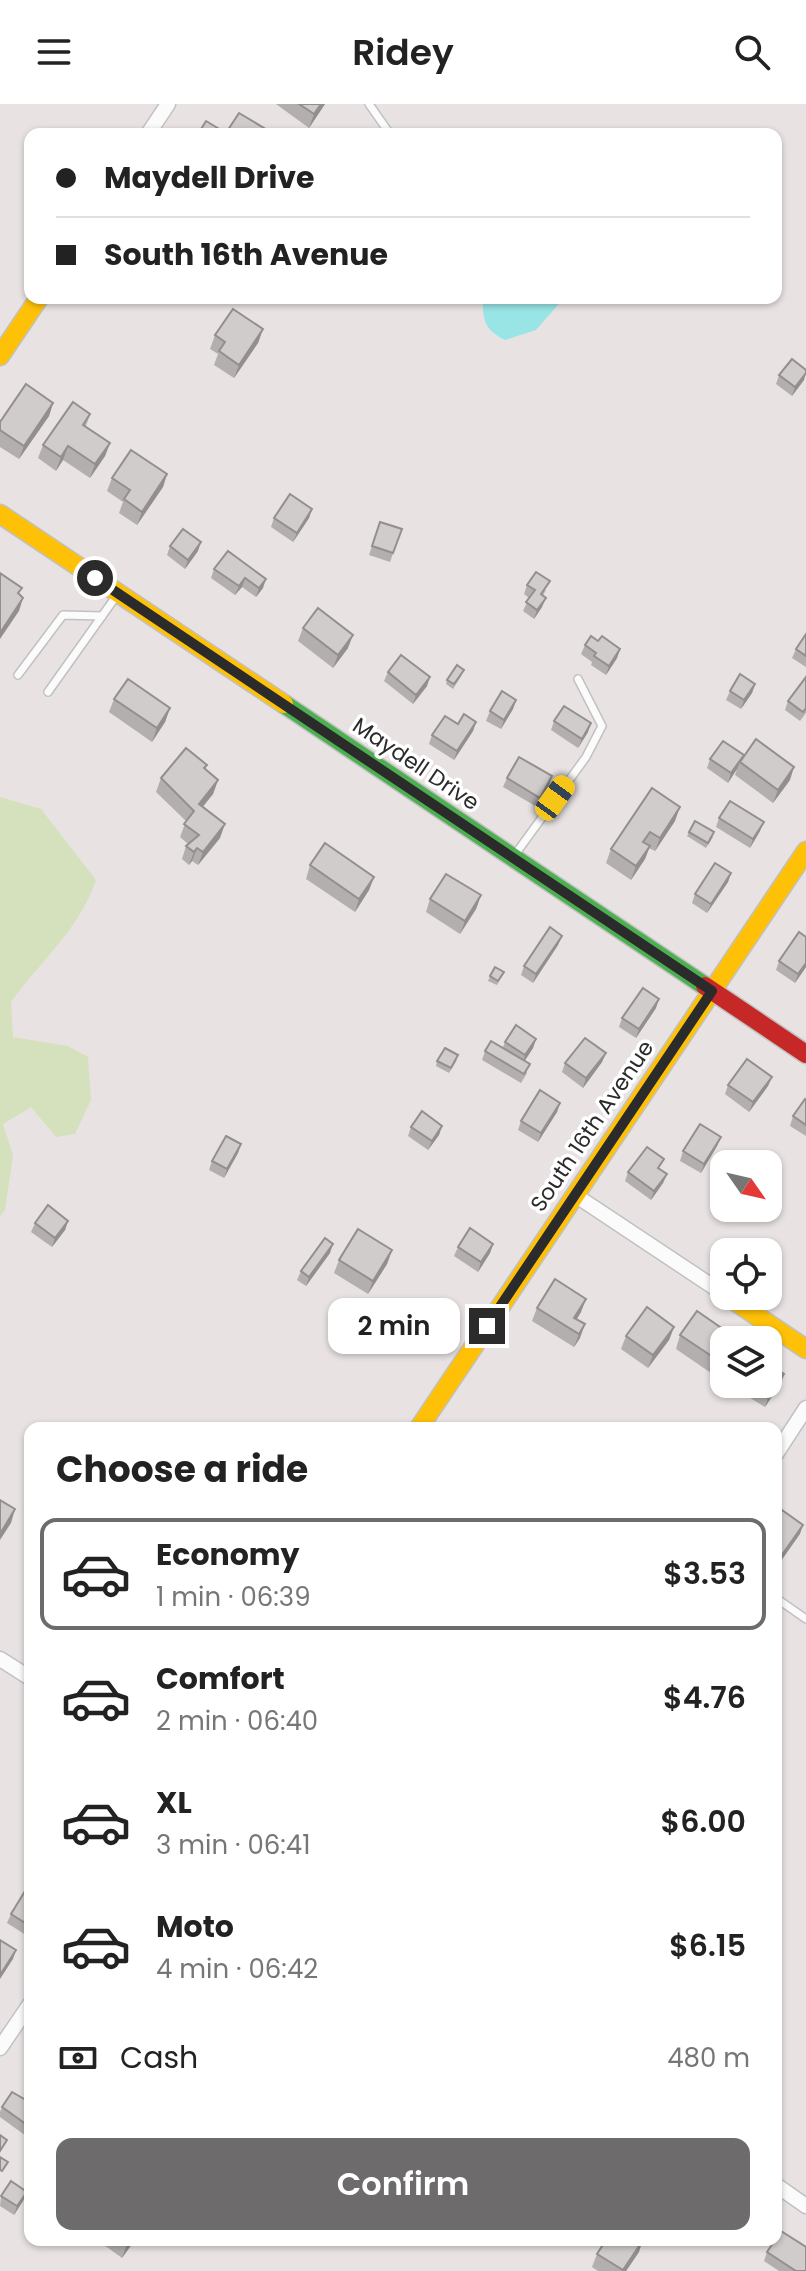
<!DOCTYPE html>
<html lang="en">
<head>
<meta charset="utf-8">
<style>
  body { margin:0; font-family:Poppins,sans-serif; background:#f6f6f6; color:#222; height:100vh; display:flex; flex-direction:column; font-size:30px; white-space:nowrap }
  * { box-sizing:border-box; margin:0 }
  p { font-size:26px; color:#767676 }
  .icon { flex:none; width:44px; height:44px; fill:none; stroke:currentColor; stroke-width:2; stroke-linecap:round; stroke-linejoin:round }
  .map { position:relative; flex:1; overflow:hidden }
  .panel { position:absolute; left:24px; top:1318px; width:758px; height:824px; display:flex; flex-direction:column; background:#fff; border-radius:16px; box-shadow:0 2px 6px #0004 }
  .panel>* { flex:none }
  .banner { position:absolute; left:24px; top:24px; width:758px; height:176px; border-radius:16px; box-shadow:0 2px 6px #0004; display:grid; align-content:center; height:176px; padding:0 32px; background:#fff }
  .needle { width:52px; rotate:124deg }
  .controls { position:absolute; left:710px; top:1046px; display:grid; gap:16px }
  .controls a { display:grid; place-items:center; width:72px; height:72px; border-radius:16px; background:#fff; box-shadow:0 2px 6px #0004; font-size:40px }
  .end { position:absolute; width:36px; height:36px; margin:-18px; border:10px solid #2b2b2b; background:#fff; box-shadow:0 0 0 4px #fff }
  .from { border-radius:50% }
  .bubble { position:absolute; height:56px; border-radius:16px; background:#fff; box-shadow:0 2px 6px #0004; font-size:26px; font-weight:600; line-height:56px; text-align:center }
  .car { position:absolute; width:24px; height:48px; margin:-24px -12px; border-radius:10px; box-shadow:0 0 6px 2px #0007; background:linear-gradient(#f5c518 24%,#345 0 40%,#f5c518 0 76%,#345 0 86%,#f5c518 0) }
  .banner b { display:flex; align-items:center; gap:28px; height:76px; font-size:30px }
  .banner b+b { border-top:2px solid #e0e0e0 }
  .banner i { width:20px; height:20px; background:#222 }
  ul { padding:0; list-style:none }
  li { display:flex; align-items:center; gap:24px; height:112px; margin:0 16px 12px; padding:0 16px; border:4px solid transparent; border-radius:16px }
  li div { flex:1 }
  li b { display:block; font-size:30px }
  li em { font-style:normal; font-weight:600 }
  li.active { border-color:#6d6b6b }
  li>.icon { width:72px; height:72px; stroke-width:1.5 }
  h2 { padding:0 32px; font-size:36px; line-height:96px }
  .pay { display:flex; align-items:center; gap:20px; height:88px; padding:0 32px; font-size:30px }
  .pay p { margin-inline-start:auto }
  .primary-button { display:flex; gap:16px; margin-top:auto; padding:16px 32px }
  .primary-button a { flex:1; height:92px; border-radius:16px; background:#6d6b6b; color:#fff; font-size:32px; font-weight:600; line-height:92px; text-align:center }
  header { display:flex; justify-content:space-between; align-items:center; height:104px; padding:0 32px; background:#fff; font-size:36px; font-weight:600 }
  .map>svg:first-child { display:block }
</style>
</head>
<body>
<header><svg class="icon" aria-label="menu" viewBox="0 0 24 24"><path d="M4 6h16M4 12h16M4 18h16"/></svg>Ridey<svg class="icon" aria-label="search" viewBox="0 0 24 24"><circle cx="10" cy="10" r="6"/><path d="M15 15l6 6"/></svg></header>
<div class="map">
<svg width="806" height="2167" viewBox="0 0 806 2167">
  <rect width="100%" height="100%" fill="#e8e3e2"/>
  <!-- green -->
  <path fill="#d4e1bc" d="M0,693l41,12 55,71c-16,48 -56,82 -85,122l2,35 55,9 20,11 3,43 -16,34 -19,3 -25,-30 -28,17 10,31 -8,55 -5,6z"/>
  <!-- water -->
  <path fill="#99e5e6" d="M483,194h81l-28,32 -31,10c-20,-10 -23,-20 -22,-42z"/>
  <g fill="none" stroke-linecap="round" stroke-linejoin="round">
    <defs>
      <g id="lane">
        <path d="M369,0l21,30"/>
        <path d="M18,571l45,-60 39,1"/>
        <path d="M48,588l69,-97"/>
        <path d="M514,752l72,-99 16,-31 -24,-47"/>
        <path d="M776,1494l30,21"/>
      </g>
      <g id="street">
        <path d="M148,30l20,-30"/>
        <path d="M575,1091l149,99"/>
        <path d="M776,1350l30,-46"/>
        <path d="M0,1555l30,19"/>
        <path d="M0,1944l30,-44"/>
        <path d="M776,2081l30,21"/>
      </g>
      <path id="fast" d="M284,600l421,282"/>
      <g id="slow">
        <path d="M0,252l39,-58"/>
        <path d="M0,410l284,190"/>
        <path d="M727,1192l79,53"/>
        <path d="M419,1324l387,-577"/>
      </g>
      <path id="jam" d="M705,882l101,68"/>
    </defs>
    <!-- lane casing -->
    <use href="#lane" stroke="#c2c1c2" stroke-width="10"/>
    <!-- street casing -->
    <use href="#street" stroke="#c2c1c2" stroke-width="17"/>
    <!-- fast casing -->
    <use href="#fast" stroke="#c2c1c2" stroke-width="21"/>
    <!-- slow casing -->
    <use href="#slow" stroke="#c2c1c2" stroke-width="21"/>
    <!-- jam casing -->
    <use href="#jam" stroke="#c2c1c2" stroke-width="21"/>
    <!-- lane -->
    <use href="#lane" stroke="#fcfbfb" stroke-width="7"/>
    <!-- street -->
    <use href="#street" stroke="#fcfbfb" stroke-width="14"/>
    <!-- fast -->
    <use href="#fast" stroke="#4caf50" stroke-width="18"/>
    <!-- slow -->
    <use href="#slow" stroke="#ffc107" stroke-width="18"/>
    <!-- jam -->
    <use href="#jam" stroke="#c62828" stroke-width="18"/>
  </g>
  <!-- wall -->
  <g fill="#b3afaf">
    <path d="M276,0h49l-16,24z"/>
    <path d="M263,225l-5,14 -24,35 -20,-13 4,-11 -8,-5 5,-14z"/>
    <path d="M779,271l25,5 -12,16 -16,-12z"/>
    <path d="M53,299l-4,13 -30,43 -19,-12v-25z"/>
    <path d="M90,310l-4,12 24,17 -5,13 -15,22 -27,-18 -7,11 -18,-13 5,-13z"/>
    <path d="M167,370l-4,13 -26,38 -18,-12 4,-11 -16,-11 5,-13z"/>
    <path d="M312,405l-3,9 -16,24 -22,-15 3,-9z"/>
    <path d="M380,418l22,7 -12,33 -21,-7z"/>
    <path d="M170,442l28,5 -13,18 -18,-14z"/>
    <path d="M228,447l35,37 -7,9 -14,-10 -7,8 -24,-17 3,-9z"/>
    <path d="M527,481l19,5 -3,5 -1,12 -8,12 -11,-8 6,-13 -5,-4z"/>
    <path d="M303,524l45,20 -15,20 -35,-27z"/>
    <path d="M806,530v33l-14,-9 4,-9z"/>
    <path d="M598,537l22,8 -3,9 -11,17 -15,-10 1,-3 -11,-8 4,-9z"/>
    <path d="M388,568l39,14 -14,18 -29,-23z"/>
    <path d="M462,571l-9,14 -7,-5 1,-4z"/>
    <path d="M806,573v36l-6,8 -15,-11 3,-9z"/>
    <path d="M755,580l-3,9 -11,16 -15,-9 4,-9z"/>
    <path d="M114,595l56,9 -5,14 -13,20 -43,-30z"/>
    <path d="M516,596l-3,9 -12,20 -15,-8 4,-10z"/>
    <path d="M554,617l34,11 -10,16 -27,-18z"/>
    <path d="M476,618l-3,9 -19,29 -25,-16 3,-9 26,-11z"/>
    <path d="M744,651l46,25 -17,23 -38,-28 2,-6 -9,14 -21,-15 3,-9z"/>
    <path d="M207,661l-2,5 13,10 -5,14 -10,13 17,31 -22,27 -6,-4 -3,4 -7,-6 4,-13 2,-2 -8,-7 6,-16 -30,-29 5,-14z"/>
    <path d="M552,672l-3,9 -12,22 -34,-20 4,-9z"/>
    <path d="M719,714l41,13 -10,17 -34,-21z"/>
    <path d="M675,717l-20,30 -6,-3 -4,11 -14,21 -25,-17 5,-14z"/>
    <path d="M689,728l24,5 -7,11 -19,-12z"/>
    <path d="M310,761l64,12 -5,13 -14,22 -49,-33z"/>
    <path d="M731,769l-3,9 -21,31 -15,-10 3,-9z"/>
    <path d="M481,791l-5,14 -16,25 -34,-22 4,-13z"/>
    <path d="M562,832l-4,9 -25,38 -12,-8 3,-9z"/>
    <path d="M806,833v30l-11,16 -19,-13 3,-9z"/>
    <path d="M504,868l-7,13 -9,-4 2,-5z"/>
    <path d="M656,904l-20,30 -17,-11 3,-9z"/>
    <path d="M536,935l-3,9 -8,12 2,13 -6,10 -39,-23 3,-9 18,-4 2,-5z"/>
    <path d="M606,949l-4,9 -19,26 -21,-16 3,-9z"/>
    <path d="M457,956l-8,13 -13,-7 1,-5z"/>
    <path d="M772,973l-4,9 -19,26 -24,-18 3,-9z"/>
    <path d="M806,996v36l-16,-10 3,-10z"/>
    <path d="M560,999l-3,9 -19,30 -20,-12 3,-9z"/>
    <path d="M442,1022l-3,9 -11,15 -20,-14 3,-9z"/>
    <path d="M721,1033l-4,9 -16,27 -21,-12 3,-10z"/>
    <path d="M241,1040l-3,9 -14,25 -15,-8 3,-9z"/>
    <path d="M628,1068l39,2 -4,9 -12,17 -26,-19z"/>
    <path d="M68,1117l-3,9 -13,17 -21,-15 4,-9z"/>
    <path d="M493,1140l-3,9 -12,19 -24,-16 4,-9z"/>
    <path d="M392,1146l-5,14 -19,30 -34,-21 5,-13z"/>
    <path d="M330,1149l-24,33 -9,-6 4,-9z"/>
    <path d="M537,1204l44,4 -4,7 3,19 -6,9 -42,-26z"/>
    <path d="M674,1223l-5,13 -21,28 -27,-19 5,-13z"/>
    <path d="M680,1231l51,5 -20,33 -35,-24z"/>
    <path d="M784,1270l-3,9 -16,24 -31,-19 2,-4h32z"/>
    <path d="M30,1779v52l-1,2 -22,-14 4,-9z"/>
    <path d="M30,1995v32l-4,5 -26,-19v-5l2,-5z"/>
    <path d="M27,2088l-4,9 -9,14 -14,-9 1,-10z"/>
    <path d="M97,2136h38l-13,18z"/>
    <path d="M639,2148l-13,19h-28l-6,-4 5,-13z"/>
    <path d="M767,2148l39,19h-27l-15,-10z"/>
  </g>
  <!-- shaded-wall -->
  <g fill="#928f8e">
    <path d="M321,0h4l-16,24 5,-14z"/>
    <path d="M263,225l-5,14 -24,35 5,-13z"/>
    <path d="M806,269l-2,7 -12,16 3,-9z"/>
    <path d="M53,299l-4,13 -30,43 5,-13z"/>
    <path d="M110,339l-5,13 -15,22 5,-14z"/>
    <path d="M68,342l-5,14 -7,11 5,-14z"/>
    <path d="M167,370l-4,13 -26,38 5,-13z"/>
    <path d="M312,405l-3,9 -16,24 4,-9z"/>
    <path d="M201,438l-3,9 -13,18 3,-9z"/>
    <path d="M245,474l-3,9 -7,8 4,-9z"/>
    <path d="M266,475l-3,9 -7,9 3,-9z"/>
    <path d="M23,494l-4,13 -19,28v-6z"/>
    <path d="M546,494l-4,9 -8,12 3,-9z"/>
    <path d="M353,531l-5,13 -15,20 5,-13z"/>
    <path d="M620,545l-3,9 -11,17 3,-9z"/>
    <path d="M430,573l-3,9 -14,18 3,-9z"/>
    <path d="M755,580l-3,9 -11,16 3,-9z"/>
    <path d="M516,596l-3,9 -12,20 3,-9z"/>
    <path d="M170,604l-5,14 -13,20 5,-14z"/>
    <path d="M476,618l-3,9 -19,29 3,-9z"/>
    <path d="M591,619l-3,9 -10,16 4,-9z"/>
    <path d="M740,658l-3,7 -9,14 3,-10z"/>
    <path d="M794,663l-4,13 -17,23 5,-13z"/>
    <path d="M552,672l-3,9 -12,22 3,-9z"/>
    <path d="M218,676l-5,14 -19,23 5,-13z"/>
    <path d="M680,703l-5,14 -20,30 5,-13z"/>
    <path d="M764,718l-4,9 -10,17 3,-9z"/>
    <path d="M225,720l-5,14 -22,27 5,-13z"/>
    <path d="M650,742l-5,13 -14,21 5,-14z"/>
    <path d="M197,744l-5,13 -3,4 5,-13z"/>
    <path d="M731,769l-3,9 -21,31 4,-9z"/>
    <path d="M374,773l-5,13 -14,22 4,-13z"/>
    <path d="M481,791l-5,14 -16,25 5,-13z"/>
    <path d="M562,832l-4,9 -25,38 3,-9z"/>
    <path d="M806,859v4l-11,16 3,-9z"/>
    <path d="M659,895l-3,9 -20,30 3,-9z"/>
    <path d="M536,935l-3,9 -11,17 3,-10z"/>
    <path d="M606,949l-4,9 -19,26 3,-10z"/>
    <path d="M772,973l-4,9 -19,26 4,-10z"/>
    <path d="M560,999l-3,9 -19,30 3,-9z"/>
    <path d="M442,1022l-3,9 -11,15 4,-9z"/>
    <path d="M721,1033l-4,9 -16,27 3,-9z"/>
    <path d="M241,1040l-3,9 -14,25 3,-9z"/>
    <path d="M667,1070l-4,9 -12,17 3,-9z"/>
    <path d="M68,1117l-3,9 -13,17 3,-9z"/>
    <path d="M333,1140l-3,9 -24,33 3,-9z"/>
    <path d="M493,1140l-3,9 -12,19 3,-10z"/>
    <path d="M392,1146l-5,14 -19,30 5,-13z"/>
    <path d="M586,1195l-5,13 -12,19 5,-13z"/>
    <path d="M585,1220l-5,14 -6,9 5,-13z"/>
    <path d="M674,1223l-5,13 -21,28 5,-13z"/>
    <path d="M724,1244v6l-13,19 5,-14z"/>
    <path d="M784,1270l-3,9 -16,24 3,-9z"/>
    <path d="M15,1405l-4,14 -11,17v-6z"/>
    <path d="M803,1421l-3,9 -24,34 3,-9z"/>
    <path d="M16,1846l-3,9 -13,20v-4z"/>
    <path d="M27,2088l-4,9 -9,14 3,-9z"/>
    <path d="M130,2136h5l-13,18 5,-14z"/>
    <path d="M643,2136l-4,12 -13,19h-4z"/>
  </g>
  <!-- building -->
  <g fill="#d0cccb" stroke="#928f8e" stroke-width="2">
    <path d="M299,0h22l-7,10z"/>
    <path d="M239,9l30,18 -2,3h-69l8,-13 20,12z"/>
    <path d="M233,205l30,20 -24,36 -20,-14 6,-9 -10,-7z"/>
    <path d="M792,255l14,11v3l-11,14 -16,-12z"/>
    <path d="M26,280l27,19 -29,43 -24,-16v-8z"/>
    <path d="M73,298l17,12 -7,11 27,18 -15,21 -27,-18 -7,11 -18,-12z"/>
    <path d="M131,346l36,24 -25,38 -18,-13 6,-9 -18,-12z"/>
    <path d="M290,390l22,15 -15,24 -23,-15z"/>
    <path d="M380,418l22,7 -9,24 -21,-7z"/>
    <path d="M183,425l18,13 -13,18 -18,-14z"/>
    <path d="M228,447l38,28 -7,9 -14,-10 -6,8 -25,-17z"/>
    <path d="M536,468l14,9 -9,13 5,4 -9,12 -11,-8 9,-12 -8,-5z"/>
    <path d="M0,469l22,15 -4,5 5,5 -23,35z"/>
    <path d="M318,504l35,27 -15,20 -35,-27z"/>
    <path d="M806,530v22l-10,-7z"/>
    <path d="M591,532l7,5 4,-5 18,13 -11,17 -15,-10 2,-3 -11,-8z"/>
    <path d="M401,551l29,22 -14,18 -28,-23z"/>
    <path d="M457,561l7,5 -10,14 -7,-4z"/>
    <path d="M740,570l15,10 -11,16 -14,-9z"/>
    <path d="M806,573v31l-3,4 -15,-11z"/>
    <path d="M128,575l42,29 -13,20 -43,-29z"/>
    <path d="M502,587l14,9 -12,20 -14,-9z"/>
    <path d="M564,602l27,17 -9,16 -28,-18z"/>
    <path d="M464,610l12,8 -19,29 -25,-16 13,-19 13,8z"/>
    <path d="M756,635l38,28 -16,23 -38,-28z"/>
    <path d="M723,637l21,14 -13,18 -21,-14z"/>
    <path d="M186,644l21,17 -3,3 14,12 -19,24 26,20 -22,28 -6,-4 -3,4 -8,-6 13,-11 -15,-11 10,-13 -33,-33z"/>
    <path d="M519,653l33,19 -12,22 -33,-20z"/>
    <path d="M652,684l28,19 -20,31 -10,-6 -7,10 7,4 -14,20 -25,-17z"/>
    <path d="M730,697l34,21 -11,17 -34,-21z"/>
    <path d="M695,717l19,11 -6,11 -19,-11z"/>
    <path d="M325,739l49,34 -15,22 -49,-34z"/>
    <path d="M715,759l16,10 -20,31 -16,-10z"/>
    <path d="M446,770l35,21 -16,26 -35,-22z"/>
    <path d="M550,823l12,9 -26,38 -12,-8z"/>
    <path d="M799,828l7,5v26l-8,11 -19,-13z"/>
    <path d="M495,863l9,5 -6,9 -8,-5z"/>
    <path d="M643,884l16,11 -20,30 -17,-11z"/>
    <path d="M516,921l20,14 -11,16 -20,-13z"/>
    <path d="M585,934l21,15 -20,25 -21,-15z"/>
    <path d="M491,937l39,23 -6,10 -39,-23z"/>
    <path d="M445,944l13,7 -7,13 -14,-7z"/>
    <path d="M747,955l25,18 -19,25 -25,-17z"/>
    <path d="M540,986l20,13 -19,30 -20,-12z"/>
    <path d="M805,995l1,1v25l-13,-9z"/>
    <path d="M422,1007l20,15 -10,15 -21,-14z"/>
    <path d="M700,1020l21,13 -17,27 -21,-13z"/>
    <path d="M226,1032l15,8 -14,25 -15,-8z"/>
    <path d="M647,1043l17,12 -6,9 9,6 -13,17 -26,-19z"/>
    <path d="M48,1101l20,16 -13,17 -20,-15z"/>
    <path d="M470,1124l23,16 -12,18 -23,-15z"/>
    <path d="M358,1125l34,21 -19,31 -34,-21z"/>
    <path d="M325,1134l8,6 -24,33 -8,-6z"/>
    <path d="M555,1175l31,20 -12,19 11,6 -6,10 -42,-26z"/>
    <path d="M647,1203l27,20 -21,28 -27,-19z"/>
    <path d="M697,1207l36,25 -3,4h-6v8l-8,11 -36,-24z"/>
    <path d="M768,1259l16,11 -16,24 -22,-14h22z"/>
    <path d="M0,1396l15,9 -15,25z"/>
    <path d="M782,1406l21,15 -24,34 -3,-2v-39z"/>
    <path d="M30,1779v43l-19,-12z"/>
    <path d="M0,1836l16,10 -16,25z"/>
    <path d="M12,1988l14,8 2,-3 2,2v28l-28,-20z"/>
    <path d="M0,2031l7,5 -7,11z"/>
    <path d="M0,2053l8,5 -6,9 -2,-1z"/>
    <path d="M11,2077l16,11 -10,14 -16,-10z"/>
    <path d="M781,2127l25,16v24h-10l-29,-19z"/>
    <path d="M606,2136h37l-20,30 -26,-16z"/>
  </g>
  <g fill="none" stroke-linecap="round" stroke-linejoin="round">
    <!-- route -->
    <path stroke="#2b2b2b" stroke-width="10" d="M95,474l617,413 -225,335"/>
  </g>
  <g text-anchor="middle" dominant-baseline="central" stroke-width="7" stroke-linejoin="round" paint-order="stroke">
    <!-- street labels -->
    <g font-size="22" fill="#2b2b2b" stroke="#fff">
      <text transform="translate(416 660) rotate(34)">Maydell Drive</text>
      <text transform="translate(592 1022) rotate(-56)">South 16th Avenue</text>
    </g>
  </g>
</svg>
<div class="controls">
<a><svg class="needle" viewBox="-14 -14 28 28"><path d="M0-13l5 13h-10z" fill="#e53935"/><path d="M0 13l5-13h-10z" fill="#767676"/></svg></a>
<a><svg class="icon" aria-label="locate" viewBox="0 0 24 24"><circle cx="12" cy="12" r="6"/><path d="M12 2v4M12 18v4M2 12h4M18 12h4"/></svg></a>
<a><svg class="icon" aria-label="layers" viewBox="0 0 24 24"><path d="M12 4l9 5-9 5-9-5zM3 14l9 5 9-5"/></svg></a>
</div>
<i class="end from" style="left:95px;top:474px"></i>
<i class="end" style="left:487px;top:1222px"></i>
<div class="bubble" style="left:328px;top:1194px;width:132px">2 min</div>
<i class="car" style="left:555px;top:694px;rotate:36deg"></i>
<div class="banner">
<b><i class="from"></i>Maydell Drive</b>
<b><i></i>South 16th Avenue</b>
</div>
<section class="panel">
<h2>Choose a ride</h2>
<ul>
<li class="active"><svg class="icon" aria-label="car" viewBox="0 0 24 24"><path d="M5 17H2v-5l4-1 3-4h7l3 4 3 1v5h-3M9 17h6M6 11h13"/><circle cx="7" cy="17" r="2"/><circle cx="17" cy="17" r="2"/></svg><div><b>Economy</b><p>1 min · 06:39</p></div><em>$3.53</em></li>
<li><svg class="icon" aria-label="car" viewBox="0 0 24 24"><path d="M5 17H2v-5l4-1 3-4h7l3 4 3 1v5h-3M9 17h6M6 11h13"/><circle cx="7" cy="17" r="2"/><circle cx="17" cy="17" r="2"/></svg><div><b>Comfort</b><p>2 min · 06:40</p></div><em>$4.76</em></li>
<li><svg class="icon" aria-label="car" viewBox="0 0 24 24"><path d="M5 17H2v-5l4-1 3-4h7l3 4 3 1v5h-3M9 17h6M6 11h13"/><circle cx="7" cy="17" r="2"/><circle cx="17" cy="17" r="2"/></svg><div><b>XL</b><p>3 min · 06:41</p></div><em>$6.00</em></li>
<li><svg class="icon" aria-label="car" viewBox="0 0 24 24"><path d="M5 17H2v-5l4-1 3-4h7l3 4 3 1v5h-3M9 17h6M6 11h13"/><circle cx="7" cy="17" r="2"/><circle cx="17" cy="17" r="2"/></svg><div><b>Moto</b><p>4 min · 06:42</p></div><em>$6.15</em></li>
</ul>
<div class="pay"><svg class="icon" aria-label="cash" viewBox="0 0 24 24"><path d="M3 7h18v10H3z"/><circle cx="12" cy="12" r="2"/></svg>Cash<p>480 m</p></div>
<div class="primary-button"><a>Confirm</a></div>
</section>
</div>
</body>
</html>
